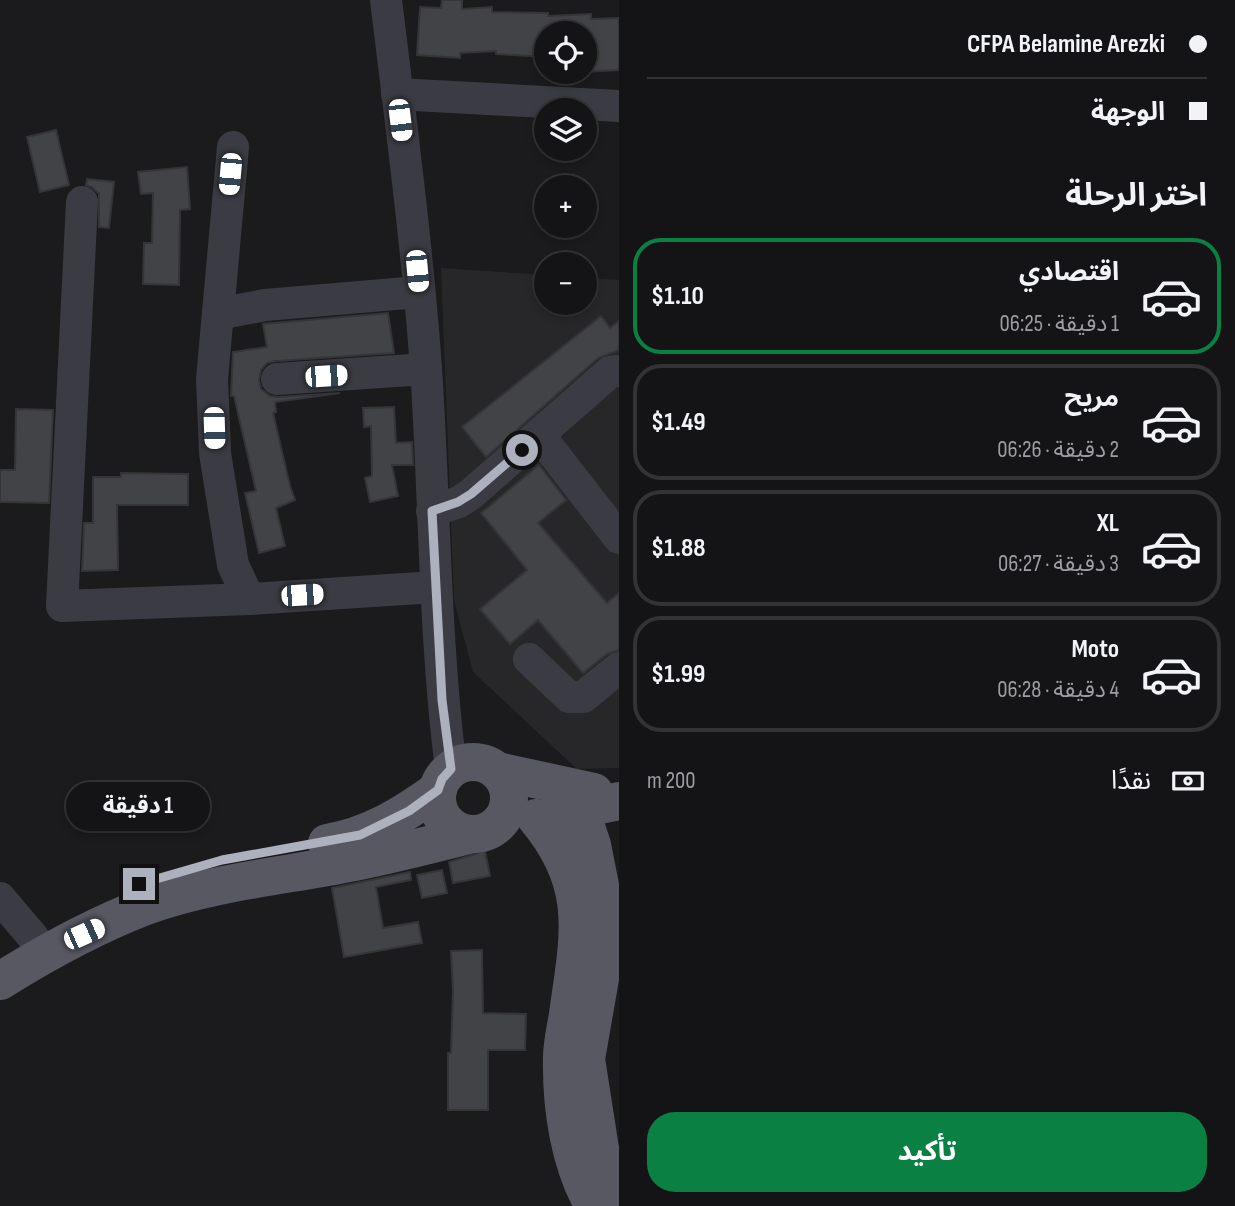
<!DOCTYPE html>
<html lang="ar">
<head>
<meta charset="utf-8">
<style>
  body { margin:0; font-family:"Sofia Sans Condensed","Noto Sans Arabic",sans-serif; background:#212123; color:#f1f3f6; direction:rtl; height:100vh; display:flex; flex-direction:column; font-size:26px; white-space:nowrap }
  * { box-sizing:border-box; margin:0 }
  p { font-size:23px; color:#9d9ea1 }
  .icon { flex:none; width:38px; height:38px; fill:none; stroke:currentColor; stroke-width:2; stroke-linecap:round; stroke-linejoin:round }
  .map { position:relative; flex:1; overflow:hidden; direction:ltr }
  .panel { display:flex; flex-direction:column; background:#141416; width:616px }
  .panel>* { flex:none }
  .guide { display:grid; align-content:center; height:154px; padding:0 28px; background:#141416 }
  .controls { position:absolute; left:534px; top:21px; display:grid; gap:14px }
  .controls a { display:grid; place-items:center; width:63px; height:63px; border-radius:50%; background:#141416; box-shadow:0 4px 10px #0003,0 0 0 2px #333335; font-size:35px }
  .end { position:absolute; width:32px; height:32px; margin:-16px; border:9px solid #adb0bd; background:#111; box-shadow:0 0 0 4px #111 }
  .from { border-radius:50% }
  .bubble { position:absolute; height:49px; border-radius:24px; background:#141416; box-shadow:0 4px 10px #0003,0 0 0 2px #333335; font-size:23px; font-weight:700; line-height:49px; text-align:center; direction:rtl }
  .car { position:absolute; width:21px; height:42px; margin:-21px -10px; border-radius:9px; box-shadow:0 0 5px 2px #0007; background:linear-gradient(#fff 24%,#345 0 40%,#fff 0 76%,#345 0 86%,#fff 0) }
  .guide b { display:flex; align-items:center; gap:24px; height:66px; font-size:26px }
  .guide b+b { border-top:2px solid #333335 }
  .guide i { width:18px; height:18px; background:#f1f3f6 }
  ul { padding:0; list-style:none }
  li { display:flex; align-items:center; gap:21px; height:116px; margin:0 14px 10px; padding:0 14px; border:4px solid #333335; border-radius:28px }
  li div { flex:1 }
  li b { display:block; font-size:26px }
  li em { font-style:normal; font-weight:700 }
  li.selected { border-color:#0b8043 }
  li>.icon { width:63px; height:63px; stroke-width:1.5 }
  h2 { padding:0 28px; font-size:32px; line-height:84px }
  .pay { display:flex; align-items:center; gap:18px; height:77px; padding:0 28px; font-size:26px }
  .pay p { margin-inline-start:auto }
  .cta { display:flex; gap:14px; margin-top:auto; padding:14px 28px }
  .cta a { flex:1; height:80px; border-radius:28px; background:#0b8043; color:#fff; font-size:28px; font-weight:700; line-height:80px; text-align:center }
  main { display:flex; flex:1; min-height:0 }
  .map>svg:first-child { display:block }
</style>
</head>
<body>
<main>
<section class="panel">
<div class="guide">
<b><i class="from"></i>CFPA Belamine Arezki</b>
<b><i></i>الوجهة</b>
</div>
<h2>اختر الرحلة</h2>
<ul>
<li class="selected"><svg class="icon" aria-label="car" viewBox="0 0 24 24"><path d="M5 17H2v-5l4-1 3-4h7l3 4 3 1v5h-3M9 17h6M6 11h13"/><circle cx="7" cy="17" r="2"/><circle cx="17" cy="17" r="2"/></svg><div><b>اقتصادي</b><p>1 دقيقة · 06:25</p></div><em>$1.10</em></li>
<li><svg class="icon" aria-label="car" viewBox="0 0 24 24"><path d="M5 17H2v-5l4-1 3-4h7l3 4 3 1v5h-3M9 17h6M6 11h13"/><circle cx="7" cy="17" r="2"/><circle cx="17" cy="17" r="2"/></svg><div><b>مريح</b><p>2 دقيقة · 06:26</p></div><em>$1.49</em></li>
<li><svg class="icon" aria-label="car" viewBox="0 0 24 24"><path d="M5 17H2v-5l4-1 3-4h7l3 4 3 1v5h-3M9 17h6M6 11h13"/><circle cx="7" cy="17" r="2"/><circle cx="17" cy="17" r="2"/></svg><div><b>XL</b><p>3 دقيقة · 06:27</p></div><em>$1.88</em></li>
<li><svg class="icon" aria-label="car" viewBox="0 0 24 24"><path d="M5 17H2v-5l4-1 3-4h7l3 4 3 1v5h-3M9 17h6M6 11h13"/><circle cx="7" cy="17" r="2"/><circle cx="17" cy="17" r="2"/></svg><div><b>Moto</b><p>4 دقيقة · 06:28</p></div><em>$1.99</em></li>
</ul>
<div class="pay"><svg class="icon" aria-label="cash" viewBox="0 0 24 24"><path d="M3 7h18v10H3z"/><circle cx="12" cy="12" r="2"/></svg>نقدًا<p>200 m</p></div>
<div class="cta"><a>تأكيد</a></div>
</section>
<div class="map">
<svg width="619" height="1206" viewBox="0 0 619 1206">
  <rect width="100%" height="100%" fill="#1b1b1d"/>
  <!-- built -->
  <path fill="#27272a" d="M441,268l105,7v28h38l1,-25 34,2v488l-42,1 -104,-97 -19,-72z"/>
  <!-- building -->
  <g fill="#424347" stroke="#353539" stroke-width="2">
    <path d="M442,0h20v9l30,-2v5l56,1v3l43,-2v5l28,-1v52l-35,2v-39h-38v24l-50,-3v-3l-36,2v5l-43,-3 3,-48 21,1z"/>
    <path d="M56,130l13,55 -29,7 -13,-55z"/>
    <path d="M187,167l3,42 -10,1 -1,75 -36,-1 1,-41h8l1,-50 -12,1 -3,-22z"/>
    <path d="M87,179l27,3 -5,46 -10,-1v-33l-7,-7 -6,-2z"/>
    <path d="M388,313l6,40 -118,8 -9,2 -6,7 -2,10 2,9 9,7 8,1 62,-4 -65,9 1,10 -3,1 17,73 5,14 -19,8 9,38 -26,7 -14,-60 11,-2 -22,-95h-3l2,-44 34,-5 -4,-23z"/>
    <path d="M601,316l9,12 9,-7v29l-21,8 -112,99 -24,-30z"/>
    <path d="M394,407l2,36 16,-1 1,23h-21l6,31 -28,6 -5,-24 7,-2 -1,-50 -7,1 -1,-19z"/>
    <path d="M16,409l37,1 -4,93 -49,-1v-32h15z"/>
    <path d="M539,465l27,35 -28,23 69,80 12,-10v57l-12,4 -24,19 -45,-53 -28,24 -30,-35 47,-39 -46,-57z"/>
    <path d="M121,473l67,1v31h-71l1,65 -36,1 2,-48h9v-46h28z"/>
    <path d="M485,851l5,25 -37,7 -4,-21z"/>
    <path d="M442,870l5,23 -25,5 -5,-23z"/>
    <path d="M410,872l1,8 -35,7 7,41 35,-6 4,21 -78,14 -12,-69z"/>
    <path d="M482,950l1,63 43,1 -1,36h-37v60h-40v-57h3l2,-62 -2,-40z"/>
  </g>
  <g fill="none" stroke-linecap="round" stroke-linejoin="round">
    <!-- minor -->
    <g stroke="#3b3c43" stroke-width="32">
      <path d="M386,0c15,123 31,245 40,368 9,134 8,268 25,401"/>
      <path d="M397,94l222,12"/>
      <path d="M233,147l-21,232 3,74 18,112 16,34"/>
      <path d="M82,202l-20,404 187,-7 186,-12"/>
      <path d="M218,314l47,-9 154,-13"/>
      <path d="M277,379l149,-10"/>
      <path d="M539,435l80,103"/>
      <path d="M432,511l27,-9 12,-8 139,-122 9,-1"/>
      <path d="M529,659l40,38h14l36,-29"/>
      <path d="M0,898l33,39"/>
    </g>
    <!-- major -->
    <g stroke="#575862" stroke-width="38">
      <circle cx="473" cy="798" r="36"/>
      <path d="M497,771l97,21"/>
      <path d="M570,788l10,21 12,36 12,61 -2,61 -16,92 14,90 11,36 8,13"/>
      <path d="M556,814l63,-13"/>
      <path d="M536,818c56,67 43,117 32,196 -2,14 -6,29 -6,43 -1,49 7,107 32,149"/>
      <path d="M327,843c43,-7 76,-28 111,-53"/>
      <path d="M0,981c45,-28 96,-56 146,-75 67,-24 138,-30 208,-44 40,-8 79,-18 118,-28"/>
    </g>
  </g>
  <g fill="none" stroke-linecap="round" stroke-linejoin="round">
    <!-- route -->
    <path stroke="#adb0bd" stroke-width="9" d="M139,884l83,-24 138,-25 49,-24 29,-21 4,-11 9,-10 -9,-69 -10,-189 26,-9 13,-8 51,-44"/>
  </g>
</svg>
<div class="controls">
<a><svg class="icon" aria-label="locate" viewBox="0 0 24 24"><circle cx="12" cy="12" r="6"/><path d="M12 2v4M12 18v4M2 12h4M18 12h4"/></svg></a>
<a><svg class="icon" aria-label="layers" viewBox="0 0 24 24"><path d="M12 4l9 5-9 5-9-5zM3 14l9 5 9-5"/></svg></a>
<a>+</a>
<a>−</a>
</div>
<i class="end from" style="left:522px;top:450px"></i>
<i class="end" style="left:139px;top:884px"></i>
<div class="bubble" style="left:66px;top:782px;width:144px">1 دقيقة</div>
<i class="car" style="left:400px;top:120px;rotate:173deg"></i>
<i class="car" style="left:230px;top:174px;rotate:185deg"></i>
<i class="car" style="left:417px;top:271px;rotate:175deg"></i>
<i class="car" style="left:326px;top:376px;rotate:86deg"></i>
<i class="car" style="left:214px;top:428px;rotate:178deg"></i>
<i class="car" style="left:302px;top:595px;rotate:86deg"></i>
<i class="car" style="left:84px;top:934px;rotate:66deg"></i>
</div>
</main>
</body>
</html>
